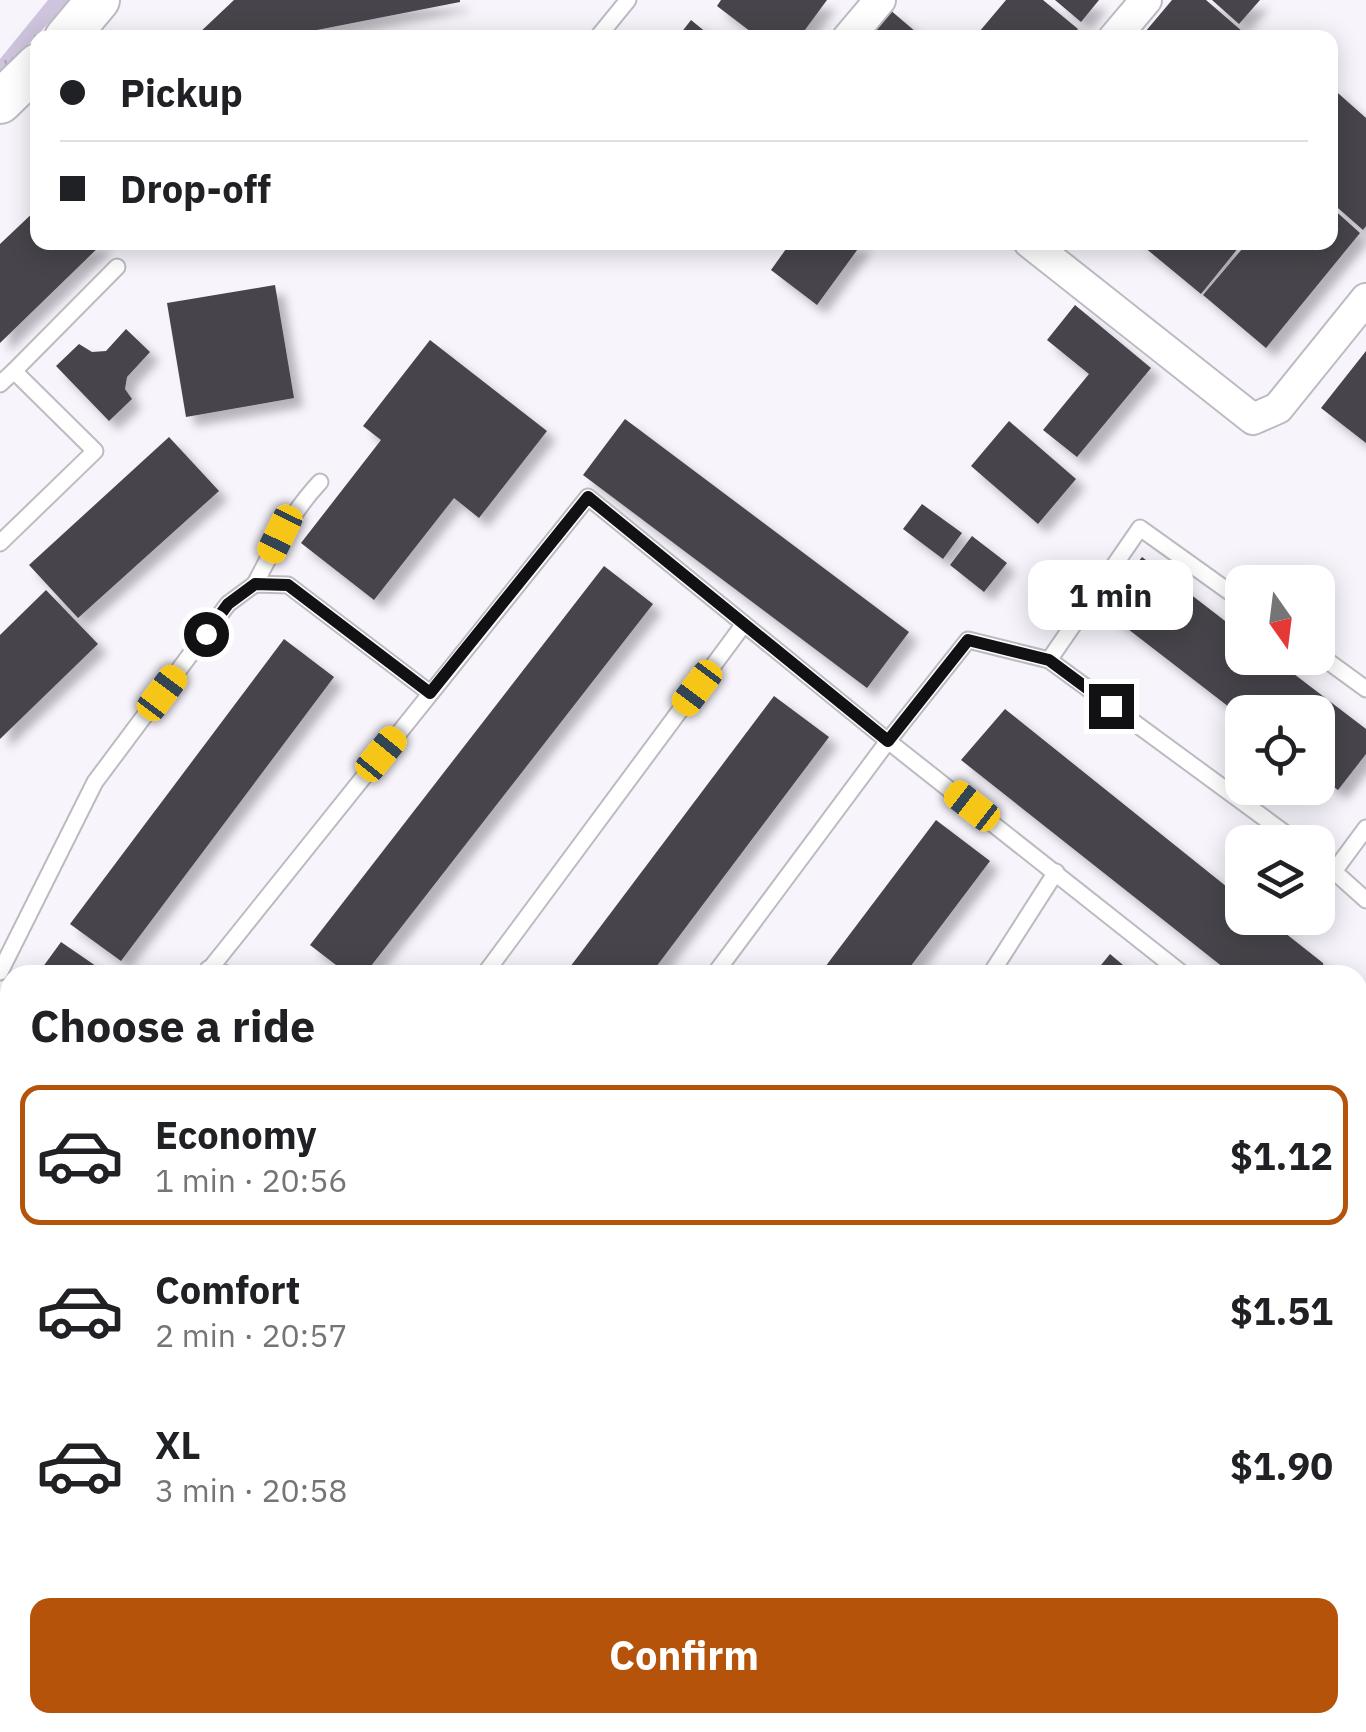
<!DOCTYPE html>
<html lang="en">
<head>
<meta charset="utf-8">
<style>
  body { margin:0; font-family:"IBM Plex Sans",sans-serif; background:#f6f6f6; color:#202124; height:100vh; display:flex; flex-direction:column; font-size:38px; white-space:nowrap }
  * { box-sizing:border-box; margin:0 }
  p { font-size:32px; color:#757577 }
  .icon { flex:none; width:55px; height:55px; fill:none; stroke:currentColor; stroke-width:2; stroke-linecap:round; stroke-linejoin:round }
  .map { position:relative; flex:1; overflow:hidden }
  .panel { position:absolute; left:0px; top:965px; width:1368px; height:768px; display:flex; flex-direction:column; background:#fff; border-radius:30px 30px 0 0; box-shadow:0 5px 25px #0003 }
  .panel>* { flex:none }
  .banner { position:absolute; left:30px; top:30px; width:1308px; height:220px; border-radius:20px; box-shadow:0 5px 25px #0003; display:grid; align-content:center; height:220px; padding:0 30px; background:#fff }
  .needle { width:65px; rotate:166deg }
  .buttons { position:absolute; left:1225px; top:565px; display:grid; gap:20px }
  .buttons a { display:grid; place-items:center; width:110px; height:110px; border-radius:20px; background:#fff; box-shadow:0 5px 25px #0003; font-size:50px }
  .end { position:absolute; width:45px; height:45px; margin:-22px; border:12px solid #111013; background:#fff; box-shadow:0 0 0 5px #fff }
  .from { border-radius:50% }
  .bubble { position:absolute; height:70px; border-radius:20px; background:#fff; box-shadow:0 5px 25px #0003; font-size:32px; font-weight:700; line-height:70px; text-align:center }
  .car { position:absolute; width:30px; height:60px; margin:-30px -15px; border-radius:12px; box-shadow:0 0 8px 2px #0007; background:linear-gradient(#f5c518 24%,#345 0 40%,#f5c518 0 76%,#345 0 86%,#f5c518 0) }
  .banner b { display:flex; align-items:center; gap:35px; height:95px; font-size:38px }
  .banner b+b { border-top:2px solid #e0e0e0 }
  .banner i { width:25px; height:25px; background:#202124 }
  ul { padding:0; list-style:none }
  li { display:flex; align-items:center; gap:30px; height:140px; margin:0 20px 15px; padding:0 10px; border:5px solid transparent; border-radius:20px }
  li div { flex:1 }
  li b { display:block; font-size:38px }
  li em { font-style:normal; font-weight:700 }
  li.selected { border-color:#b45309 }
  li>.icon { width:90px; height:90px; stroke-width:1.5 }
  h2 { padding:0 30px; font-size:45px; line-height:120px }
  .action { display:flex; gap:20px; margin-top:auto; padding:20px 30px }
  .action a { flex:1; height:115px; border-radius:20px; background:#b45309; color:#fff; font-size:40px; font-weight:700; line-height:115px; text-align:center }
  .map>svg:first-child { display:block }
</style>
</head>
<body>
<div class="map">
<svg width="1366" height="1732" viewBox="0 0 1366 1732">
  <defs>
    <pattern id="grass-tufts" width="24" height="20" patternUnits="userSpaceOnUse" patternTransform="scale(2.5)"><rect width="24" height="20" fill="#cfc4dd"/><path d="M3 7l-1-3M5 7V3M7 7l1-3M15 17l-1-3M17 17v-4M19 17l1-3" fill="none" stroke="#b1a7bd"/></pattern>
    <filter id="shadow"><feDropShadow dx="9" dy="9" stdDeviation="5" flood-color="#0004"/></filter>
  </defs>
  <rect width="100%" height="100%" fill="#f7f4fc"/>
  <!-- grass -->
  <path fill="url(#grass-tufts)" d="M48,0h22l-70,75v-16z"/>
  <!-- building -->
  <g fill="#47444b" filter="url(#shadow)">
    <path d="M234,0h226v2l-184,36 -80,-2z"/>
    <path d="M721,0h106l-28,38h-40l-42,-32z"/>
    <path d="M1006,0h37l35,29 -7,9h-97z"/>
    <path d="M1055,0h44l-18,22z"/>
    <path d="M1172,0h34l44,38h-110z"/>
    <path d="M1212,0h48l-21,24z"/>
    <path d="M889,9l34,29h-59z"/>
    <path d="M691,20l22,18h-36z"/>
    <path d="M1330,86l36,32v108l-3,4 -33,-29z"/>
    <path d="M1330,206l30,27 -94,115 -63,-53 45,-53h82z"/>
    <path d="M38,208v34h66l-104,101v-99z"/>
    <path d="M791,242h72l-46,63 -46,-35z"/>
    <path d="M1138,242h105l-42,52z"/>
    <path d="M275,285l19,113 -108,19 -19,-114z"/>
    <path d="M1075,305l76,63 -74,89 -34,-27 46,-56 -42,-34z"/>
    <path d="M126,329l24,23 -23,25 -2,12 7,10 -23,22 -53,-55 23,-22 13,8 14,-1z"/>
    <path d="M430,340l117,91 -68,87 -25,-20 -80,102 -73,-57 80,-103 -18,-14z"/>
    <path d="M1366,351v92l-45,-35z"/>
    <path d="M625,419l284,213 -42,56 -284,-213z"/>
    <path d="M1009,421l67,58 -38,45 -67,-58z"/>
    <path d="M169,437l50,54 -141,127 -49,-53z"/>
    <path d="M922,504l40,29 -19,26 -40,-30z"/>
    <path d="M972,536l35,27 -23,29 -34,-27z"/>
    <path d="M1142,557l100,77v24h31l93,71v25l-28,36 -20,-15v-63h-76v5l-140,-108z"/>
    <path d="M604,566l49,38 -289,371h-15l-39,-30z"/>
    <path d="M46,590l52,54 -98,95v-104z"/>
    <path d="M284,639l50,38 -213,284 -51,-37z"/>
    <path d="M774,696l55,41 -179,238h-86z"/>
    <path d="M1005,709l237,190v19h24l57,45 2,12h-92l-272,-215z"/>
    <path d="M936,820l54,41 -86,114h-85z"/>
    <path d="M61,942l48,33h-72z"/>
    <path d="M1110,954l25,21h-42z"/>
    <path d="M1366,1136v55l-8,11v-55z"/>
    <path d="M10,1168v139l-10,17v-139z"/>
    <path d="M1366,1279v34l-8,8v-33z"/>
    <path d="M1358,1493l8,4v81l-8,-4z"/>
    <path d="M1358,1665l8,4v53l-4,10h-60l-22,-9 78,-1z"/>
    <path d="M0,1678l10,9v35h36l9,10h-55z"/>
    <path d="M242,1722h85l-5,10h-85z"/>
    <path d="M494,1722h79l-6,10h-78z"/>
    <path d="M702,1722h78l-5,10h-79z"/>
    <path d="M909,1722h76l-5,10h-76z"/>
    <path d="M1127,1722h43l29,9 -75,1z"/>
  </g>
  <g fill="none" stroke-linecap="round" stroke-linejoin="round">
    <defs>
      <g id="lane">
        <path d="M597,38l31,-38"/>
        <path d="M14,371l103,-104"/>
        <path d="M0,384l14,-13 81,80 -95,92"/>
        <path d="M255,584c19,-37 36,-71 65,-102"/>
        <path d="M1318,654l48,35"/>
        <path d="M1049,660l91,-132 102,73"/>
        <path d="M1318,857l48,43"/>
        <path d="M1335,870l31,-42"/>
        <path d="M208,969l23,6"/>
        <path d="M0,972l95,-190 133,-178 27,-20 33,1 142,108"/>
        <path d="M205,975l383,-478 300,244 296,234"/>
        <path d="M484,975l260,-351"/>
        <path d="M714,975l174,-234 80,-101 81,20 248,182"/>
        <path d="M990,975l66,-103"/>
        <path d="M1358,1117l8,-9"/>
        <path d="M1358,1229l8,-13"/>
        <path d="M1358,1262l8,-8"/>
        <path d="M0,1503l10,-16"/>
        <path d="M0,1621l10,10"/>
        <path d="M94,1722l9,10"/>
        <path d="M161,1732l5,-10"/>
        <path d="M372,1732l5,-10"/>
        <path d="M627,1732l5,-10"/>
        <path d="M854,1732l5,-10"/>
      </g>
      <g id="street">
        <path d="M848,38l32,-38"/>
        <path d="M1114,38l32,-38"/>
        <path d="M1029,242l224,177 25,-11 88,-109"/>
        <path d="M0,1078l10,5"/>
        <path d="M1358,1342l8,-8"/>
        <path d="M1358,1623l8,3"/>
        <path d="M1095,1732l3,-10"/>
      </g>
      <g id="secondary">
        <path d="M66,38l32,-38"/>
        <path d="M0,102l38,-37"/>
      </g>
    </defs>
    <!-- lane casing -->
    <use href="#lane" stroke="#bebac2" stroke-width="19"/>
    <!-- street casing -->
    <use href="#street" stroke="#bebac2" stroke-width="34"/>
    <!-- secondary casing -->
    <use href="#secondary" stroke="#bebac2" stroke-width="46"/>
    <!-- lane -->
    <use href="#lane" stroke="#fff" stroke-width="15"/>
    <!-- street -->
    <use href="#street" stroke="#fff" stroke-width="30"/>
    <!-- secondary -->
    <use href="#secondary" stroke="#fff" stroke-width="42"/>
  </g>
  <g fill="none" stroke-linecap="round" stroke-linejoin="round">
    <!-- route -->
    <path stroke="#111013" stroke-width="12" d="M206,634l22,-30 27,-20 33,1 142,108 158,-196 300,244 80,-101 81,20 62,46"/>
  </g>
</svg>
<div class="buttons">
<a><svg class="needle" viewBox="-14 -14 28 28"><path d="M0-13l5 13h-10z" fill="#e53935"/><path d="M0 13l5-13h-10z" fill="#757577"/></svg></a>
<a><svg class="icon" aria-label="locate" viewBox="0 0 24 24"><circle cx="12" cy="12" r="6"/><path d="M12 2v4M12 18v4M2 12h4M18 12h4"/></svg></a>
<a><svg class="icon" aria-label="layers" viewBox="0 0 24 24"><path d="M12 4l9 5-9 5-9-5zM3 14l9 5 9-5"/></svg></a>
</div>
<i class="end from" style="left:206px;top:634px"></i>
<i class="end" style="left:1111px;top:706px"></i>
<div class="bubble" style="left:1028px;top:560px;width:165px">1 min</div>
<i class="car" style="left:280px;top:534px;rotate:206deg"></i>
<i class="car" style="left:697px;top:688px;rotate:217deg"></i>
<i class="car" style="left:162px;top:693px;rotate:37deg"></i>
<i class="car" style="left:381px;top:754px;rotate:39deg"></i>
<i class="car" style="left:972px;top:806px;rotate:308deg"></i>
<div class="banner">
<b><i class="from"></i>Pickup</b>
<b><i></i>Drop-off</b>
</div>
<section class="panel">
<h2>Choose a ride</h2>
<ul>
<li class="selected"><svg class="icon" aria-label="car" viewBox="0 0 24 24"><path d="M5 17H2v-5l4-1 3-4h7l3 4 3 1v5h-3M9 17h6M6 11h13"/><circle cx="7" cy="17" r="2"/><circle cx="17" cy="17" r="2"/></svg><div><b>Economy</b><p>1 min · 20:56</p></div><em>$1.12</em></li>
<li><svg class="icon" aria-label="car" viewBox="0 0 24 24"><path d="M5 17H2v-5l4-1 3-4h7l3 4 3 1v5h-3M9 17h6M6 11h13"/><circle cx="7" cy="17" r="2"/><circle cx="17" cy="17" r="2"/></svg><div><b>Comfort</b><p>2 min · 20:57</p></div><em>$1.51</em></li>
<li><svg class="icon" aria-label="car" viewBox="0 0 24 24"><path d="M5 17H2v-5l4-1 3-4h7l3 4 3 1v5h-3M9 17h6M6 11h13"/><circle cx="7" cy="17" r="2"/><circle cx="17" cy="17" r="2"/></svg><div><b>XL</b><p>3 min · 20:58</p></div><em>$1.90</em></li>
</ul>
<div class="action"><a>Confirm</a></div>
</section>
</div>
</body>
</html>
